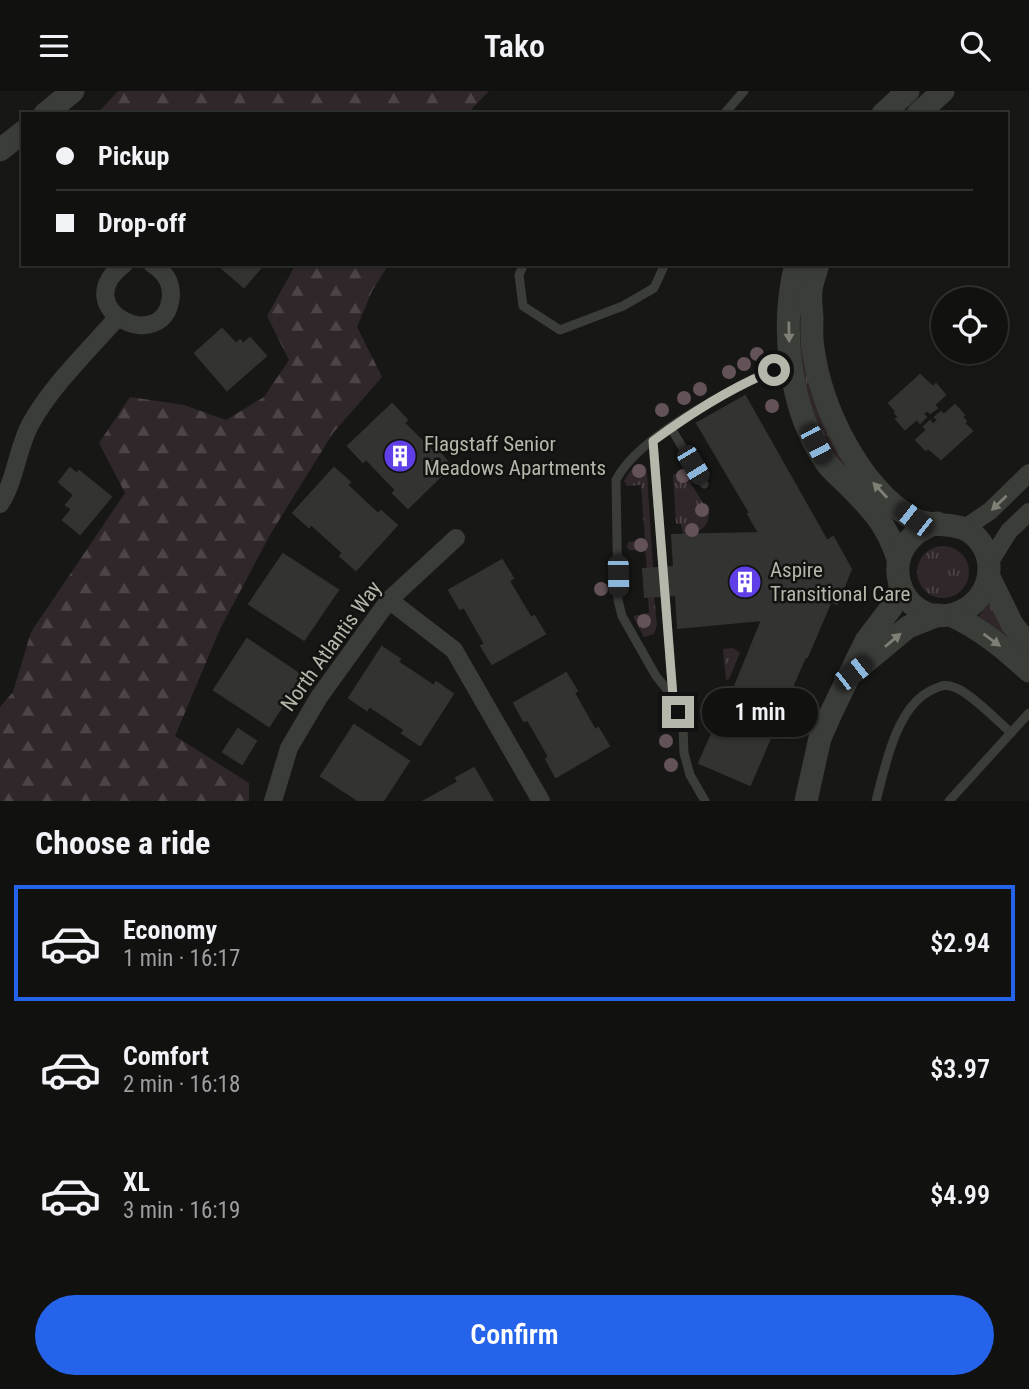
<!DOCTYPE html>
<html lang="en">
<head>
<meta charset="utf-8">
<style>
  body { margin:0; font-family:"Roboto Condensed",sans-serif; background:#1a1b19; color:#f1f3f6; height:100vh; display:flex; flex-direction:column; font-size:26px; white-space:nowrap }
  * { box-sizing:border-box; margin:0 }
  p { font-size:23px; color:#9c9e9f }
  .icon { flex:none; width:38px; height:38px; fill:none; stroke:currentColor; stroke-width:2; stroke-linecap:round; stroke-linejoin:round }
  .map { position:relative; height:710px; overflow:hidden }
  .panel { display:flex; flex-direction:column; background:#111210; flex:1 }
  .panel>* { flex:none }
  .guide { position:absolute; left:21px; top:21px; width:987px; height:154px; border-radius:0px; box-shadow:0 2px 5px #0004,0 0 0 2px #303230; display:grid; align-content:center; height:154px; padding:0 35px; background:#111210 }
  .controls { position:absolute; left:931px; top:196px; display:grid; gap:14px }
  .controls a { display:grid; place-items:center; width:77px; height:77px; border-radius:50%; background:#111210; box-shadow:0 2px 5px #0004,0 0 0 2px #303230; font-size:35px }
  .end { position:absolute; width:32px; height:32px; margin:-16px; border:9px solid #b4b7a9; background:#111; box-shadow:0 0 0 4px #111 }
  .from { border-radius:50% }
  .bubble { position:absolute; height:49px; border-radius:24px; background:#111210; box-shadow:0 2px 5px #0004,0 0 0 2px #303230; font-size:23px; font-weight:600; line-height:49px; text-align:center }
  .car { position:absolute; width:21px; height:42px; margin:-21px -10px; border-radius:9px; box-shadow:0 0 5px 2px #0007; background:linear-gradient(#222 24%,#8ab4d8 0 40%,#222 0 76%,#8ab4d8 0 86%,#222 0) }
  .guide b { display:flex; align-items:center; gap:24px; height:66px; font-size:26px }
  .guide b+b { border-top:2px solid #303230 }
  .guide i { width:18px; height:18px; background:#f1f3f6 }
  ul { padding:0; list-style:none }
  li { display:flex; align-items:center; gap:21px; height:116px; margin:0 14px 10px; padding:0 21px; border:4px solid transparent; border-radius:0px }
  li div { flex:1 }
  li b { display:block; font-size:26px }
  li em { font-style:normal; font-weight:600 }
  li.current { border-color:#2563eb }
  li>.icon { width:63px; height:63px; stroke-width:1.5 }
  h2 { padding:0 35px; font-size:32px; line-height:84px }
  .primary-button { display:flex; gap:14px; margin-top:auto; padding:14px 35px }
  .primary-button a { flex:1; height:80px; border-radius:42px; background:#2563eb; color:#fff; font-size:28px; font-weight:600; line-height:80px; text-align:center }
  header { display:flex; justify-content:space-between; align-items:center; height:91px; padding:0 35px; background:#111210; font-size:32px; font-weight:600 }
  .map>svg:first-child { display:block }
</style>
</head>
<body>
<header><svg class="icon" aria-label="menu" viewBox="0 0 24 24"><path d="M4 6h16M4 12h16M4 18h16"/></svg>Tako<svg class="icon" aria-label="search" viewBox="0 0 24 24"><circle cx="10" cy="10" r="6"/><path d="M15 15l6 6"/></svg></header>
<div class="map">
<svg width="1029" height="710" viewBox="0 0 1029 710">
  <defs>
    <pattern id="grass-tufts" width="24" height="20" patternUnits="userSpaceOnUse" patternTransform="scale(1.75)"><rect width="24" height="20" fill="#30272a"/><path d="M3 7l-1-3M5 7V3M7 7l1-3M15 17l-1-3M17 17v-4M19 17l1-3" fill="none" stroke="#4c4446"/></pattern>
    <pattern id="forest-firs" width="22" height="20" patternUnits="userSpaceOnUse" patternTransform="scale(1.75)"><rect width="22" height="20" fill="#30272a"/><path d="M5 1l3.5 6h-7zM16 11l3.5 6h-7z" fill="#4c4446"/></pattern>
  </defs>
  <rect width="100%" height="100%" fill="#171816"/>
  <!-- grass -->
  <g fill="url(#grass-tufts)">
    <path d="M798,246l14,43 60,117 -41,-37 -32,-76z"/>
    <path d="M641,373l5,3 1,7 6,94 -6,1 -2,-19h-16l-2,-3 1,-5 17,-2 -4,-55 -14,1 -3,-5 6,-10z"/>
    <path d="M683,379l26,43c0,16 -12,20 -26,21l-2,-10h-5l-3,-49z"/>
    <circle cx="943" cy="481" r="26"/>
    <path d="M648,506h6l3,28 -3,9 -10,3 -11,-21 16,-3z"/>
    <path d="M990,511l25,42 -37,-27z"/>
    <path d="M733,557l7,5 -11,26 -3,1 -3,-31z"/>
  </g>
  <!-- forest -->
  <g fill="url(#forest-firs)">
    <path d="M118,0h371l-22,23h-370z"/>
    <path d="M296,173h93l-17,27 -15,36 25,50 -49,56 -62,100 -51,96 -45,107 74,47v18h-249v-94l13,-15 18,-60 94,-139 -26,-50 31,-46 54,8 42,15 38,-23 25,-37 -22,-44z"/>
  </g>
  <!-- building -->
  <g fill="#333432" stroke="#323431" stroke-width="2">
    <path d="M217,173h47l-20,23z"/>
    <path d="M222,238l14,15 4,-4 3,4 7,-6 16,18 -39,34 -32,-37z"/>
    <path d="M920,284l13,12 3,-3 9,11 -11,10 3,3 -7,5 -3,-3 -4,4 3,3 -6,6 -3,-4 -12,10 -9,-10 3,-2 -4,-4 1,-2 -7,-8z"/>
    <path d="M745,305l82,145 6,-4 18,32 -14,35 -6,-3 -24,56h-2l-55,128 -51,-22 28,-63 2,1 33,-81 -84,8 -2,-33 -31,2 -2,-28 31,-2 -2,-32 87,-2 -11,-19 2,-1 -53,-90z"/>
    <path d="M392,313l15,16 -3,3 30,30 3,-3 14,16 -43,42 -15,-15 3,-3 -30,-31 -3,3 -15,-16z"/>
    <path d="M955,314l9,10 -2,2 4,4 -2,2 8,8 -31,28 -13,-11 -2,2 -10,-10 11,-10 -3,-3 6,-6 3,4 5,-5 -3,-3 6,-5 3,3z"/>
    <path d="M70,377l7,6 2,-3 32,26 -31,37 -17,-14 9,-11 -6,-4 8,-10 -15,-13z"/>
    <path d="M334,377l16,14 -3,3 31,29 3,-3 16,14 -41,45 -16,-14 3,-3 -32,-29 -2,3 -16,-14z"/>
    <path d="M283,463l55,36 -34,50 -55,-36z"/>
    <path d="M502,469l11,18 -4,3 22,37 3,-2 11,18 -53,30 -11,-18 4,-2 -21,-37 -4,2 -11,-19z"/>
    <path d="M247,548l55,37 -33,50 -55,-36z"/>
    <path d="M382,556l18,12 -2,3 36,24 2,-4 17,12 -33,51 -18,-12 3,-3 -36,-24 -2,4 -18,-12z"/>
    <path d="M566,582l11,18 -3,2 21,37 3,-2 11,18 -53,31 -10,-18 3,-2 -21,-37 -4,1 -10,-18z"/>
    <path d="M354,634l55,36 -26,40h-24l-38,-25z"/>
    <path d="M238,638l18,12 -14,23 -19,-12z"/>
    <path d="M474,677l19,33h-69l34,-19 -2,-4z"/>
  </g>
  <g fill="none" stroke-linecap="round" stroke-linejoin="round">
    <!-- service -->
    <g stroke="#3b3d38" stroke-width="9">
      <path d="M724,23l20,-23"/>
      <path d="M524,173l-5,11 4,31 37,24 63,-24 31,-18 11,-24"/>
      <path d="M671,337l33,56"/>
      <path d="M653,350l20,254"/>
      <path d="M705,710l-15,-26 -6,-22 -1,-26 -10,-30 -17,-21 -34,-60 -4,-16 -2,-120c24,-47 125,-96 174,-117"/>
      <path d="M876,710c9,-34 20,-93 54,-110 10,-5 15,-8 26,-3 14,5 42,33 55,45"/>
      <path d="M949,710l80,-88"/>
    </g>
    <!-- minor -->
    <g stroke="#3b3d38" stroke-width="18">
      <path d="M124,173c-60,46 43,94 47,31 0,-14 -7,-24 -19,-31"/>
      <path d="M0,413c16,-24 17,-56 31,-81 22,-39 57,-72 86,-105"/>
      <path d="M965,437l25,-17 39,-38"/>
      <path d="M989,472l20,-32 20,-19"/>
      <path d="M389,509l65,50 87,151"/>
      <path d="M273,710l16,-53 30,-51 70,-97 67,-62"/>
    </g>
    <!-- tertiary -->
    <g stroke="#3b3d38" stroke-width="23">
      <path d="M45,23l28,-23"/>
      <path d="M883,23l25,-23"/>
      <path d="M918,23l25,-23"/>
      <path d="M0,59l23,-18"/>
      <path d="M796,173c-16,62 -7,144 29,197 6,9 15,16 23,24 25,25 39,40 50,74"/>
      <path d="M818,173c-2,9 -6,17 -7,26 -1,8 0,18 1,27 0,10 -1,21 1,31 8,60 46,139 99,170 21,12 47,0 65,20 24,26 10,67 -23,76 -56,15 -84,-70 -17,-91"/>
      <path d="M989,486l23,47 17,22"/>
      <path d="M951,524c30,14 54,34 78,56"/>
      <path d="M855,580l53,-44 30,-12"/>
      <path d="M806,710l14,-63 12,-27 34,-70 25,-33 10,-21"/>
    </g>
  </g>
  <!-- trees -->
  <g fill="#635258">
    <circle cx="757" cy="263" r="7"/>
    <circle cx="744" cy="273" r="7"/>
    <circle cx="729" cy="281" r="7"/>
    <circle cx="700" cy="298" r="7"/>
    <circle cx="684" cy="307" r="7"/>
    <circle cx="772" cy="315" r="7"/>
    <circle cx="662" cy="319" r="7"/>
    <circle cx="639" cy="380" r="7"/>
    <circle cx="683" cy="385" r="7"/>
    <circle cx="702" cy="419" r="7"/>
    <circle cx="692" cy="439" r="7"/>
    <circle cx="641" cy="454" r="7"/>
    <circle cx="601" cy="498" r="7"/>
    <circle cx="644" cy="530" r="7"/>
    <circle cx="666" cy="650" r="7"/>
    <circle cx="671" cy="674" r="7"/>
  </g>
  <!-- one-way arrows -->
  <defs><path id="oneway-solid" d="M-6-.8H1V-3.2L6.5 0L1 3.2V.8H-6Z" transform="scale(1.75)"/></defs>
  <g fill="#7e8076">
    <use href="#oneway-solid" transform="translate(789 241) rotate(89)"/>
    <use href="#oneway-solid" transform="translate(880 399) rotate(-133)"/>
    <use href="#oneway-solid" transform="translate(999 412) rotate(136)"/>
    <use href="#oneway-solid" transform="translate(893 549) rotate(-40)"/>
    <use href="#oneway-solid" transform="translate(992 549) rotate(36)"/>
  </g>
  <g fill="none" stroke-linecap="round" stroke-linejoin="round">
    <!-- route -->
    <path stroke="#b4b7a9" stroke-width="9" d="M678,621l-5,-15 -20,-256c38,-28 77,-53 121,-71"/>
  </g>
  <!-- icons -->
  <defs>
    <symbol id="building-disc" viewBox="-11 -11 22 22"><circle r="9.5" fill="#603fe8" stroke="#121311"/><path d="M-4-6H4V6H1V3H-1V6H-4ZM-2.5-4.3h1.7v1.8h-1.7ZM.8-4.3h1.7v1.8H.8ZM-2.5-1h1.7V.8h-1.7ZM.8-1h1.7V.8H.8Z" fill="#fff"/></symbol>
  </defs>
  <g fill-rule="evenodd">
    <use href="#building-disc" x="381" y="346" width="38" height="38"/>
    <use href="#building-disc" x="726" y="472" width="38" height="38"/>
  </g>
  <g text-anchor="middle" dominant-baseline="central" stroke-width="5" stroke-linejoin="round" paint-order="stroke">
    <!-- poi labels -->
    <g font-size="21" fill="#b4b7a9" stroke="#121311" text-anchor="start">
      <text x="424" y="353">Flagstaff Senior<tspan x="424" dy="24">Meadows Apartments</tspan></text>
      <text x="770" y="479">Aspire<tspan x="770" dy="24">Transitional Care</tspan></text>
    </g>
    <!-- street labels -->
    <g font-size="21" fill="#b4b7a9" stroke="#121311">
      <text transform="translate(331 555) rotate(-54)">North Atlantis Way</text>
    </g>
  </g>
</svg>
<div class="controls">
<a><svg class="icon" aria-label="locate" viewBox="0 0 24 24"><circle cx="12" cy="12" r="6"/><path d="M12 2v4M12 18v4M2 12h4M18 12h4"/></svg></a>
</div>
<i class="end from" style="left:774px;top:279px"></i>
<i class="end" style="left:678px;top:621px"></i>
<div class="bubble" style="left:702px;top:597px;width:116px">1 min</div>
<i class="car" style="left:816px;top:353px;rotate:152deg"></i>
<i class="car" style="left:693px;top:374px;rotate:149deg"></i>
<i class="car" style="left:914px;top:428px;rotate:308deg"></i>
<i class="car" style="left:618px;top:485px;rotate:179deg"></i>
<i class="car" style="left:853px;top:582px;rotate:52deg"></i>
<div class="guide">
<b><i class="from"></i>Pickup</b>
<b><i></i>Drop-off</b>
</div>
</div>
<section class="panel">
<h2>Choose a ride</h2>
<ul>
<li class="current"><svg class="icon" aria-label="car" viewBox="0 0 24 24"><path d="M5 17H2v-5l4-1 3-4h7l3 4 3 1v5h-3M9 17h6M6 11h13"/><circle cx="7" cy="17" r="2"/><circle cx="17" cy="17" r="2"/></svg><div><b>Economy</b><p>1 min · 16:17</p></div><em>$2.94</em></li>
<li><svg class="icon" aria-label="car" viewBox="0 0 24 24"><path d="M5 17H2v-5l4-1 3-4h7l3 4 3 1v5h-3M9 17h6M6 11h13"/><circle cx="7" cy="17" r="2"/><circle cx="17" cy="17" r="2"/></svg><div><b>Comfort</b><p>2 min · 16:18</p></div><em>$3.97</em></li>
<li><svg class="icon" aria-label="car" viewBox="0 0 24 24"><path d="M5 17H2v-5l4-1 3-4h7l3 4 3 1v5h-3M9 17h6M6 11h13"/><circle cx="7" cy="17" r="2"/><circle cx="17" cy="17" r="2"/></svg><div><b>XL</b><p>3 min · 16:19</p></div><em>$4.99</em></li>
</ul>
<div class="primary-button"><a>Confirm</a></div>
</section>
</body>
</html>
